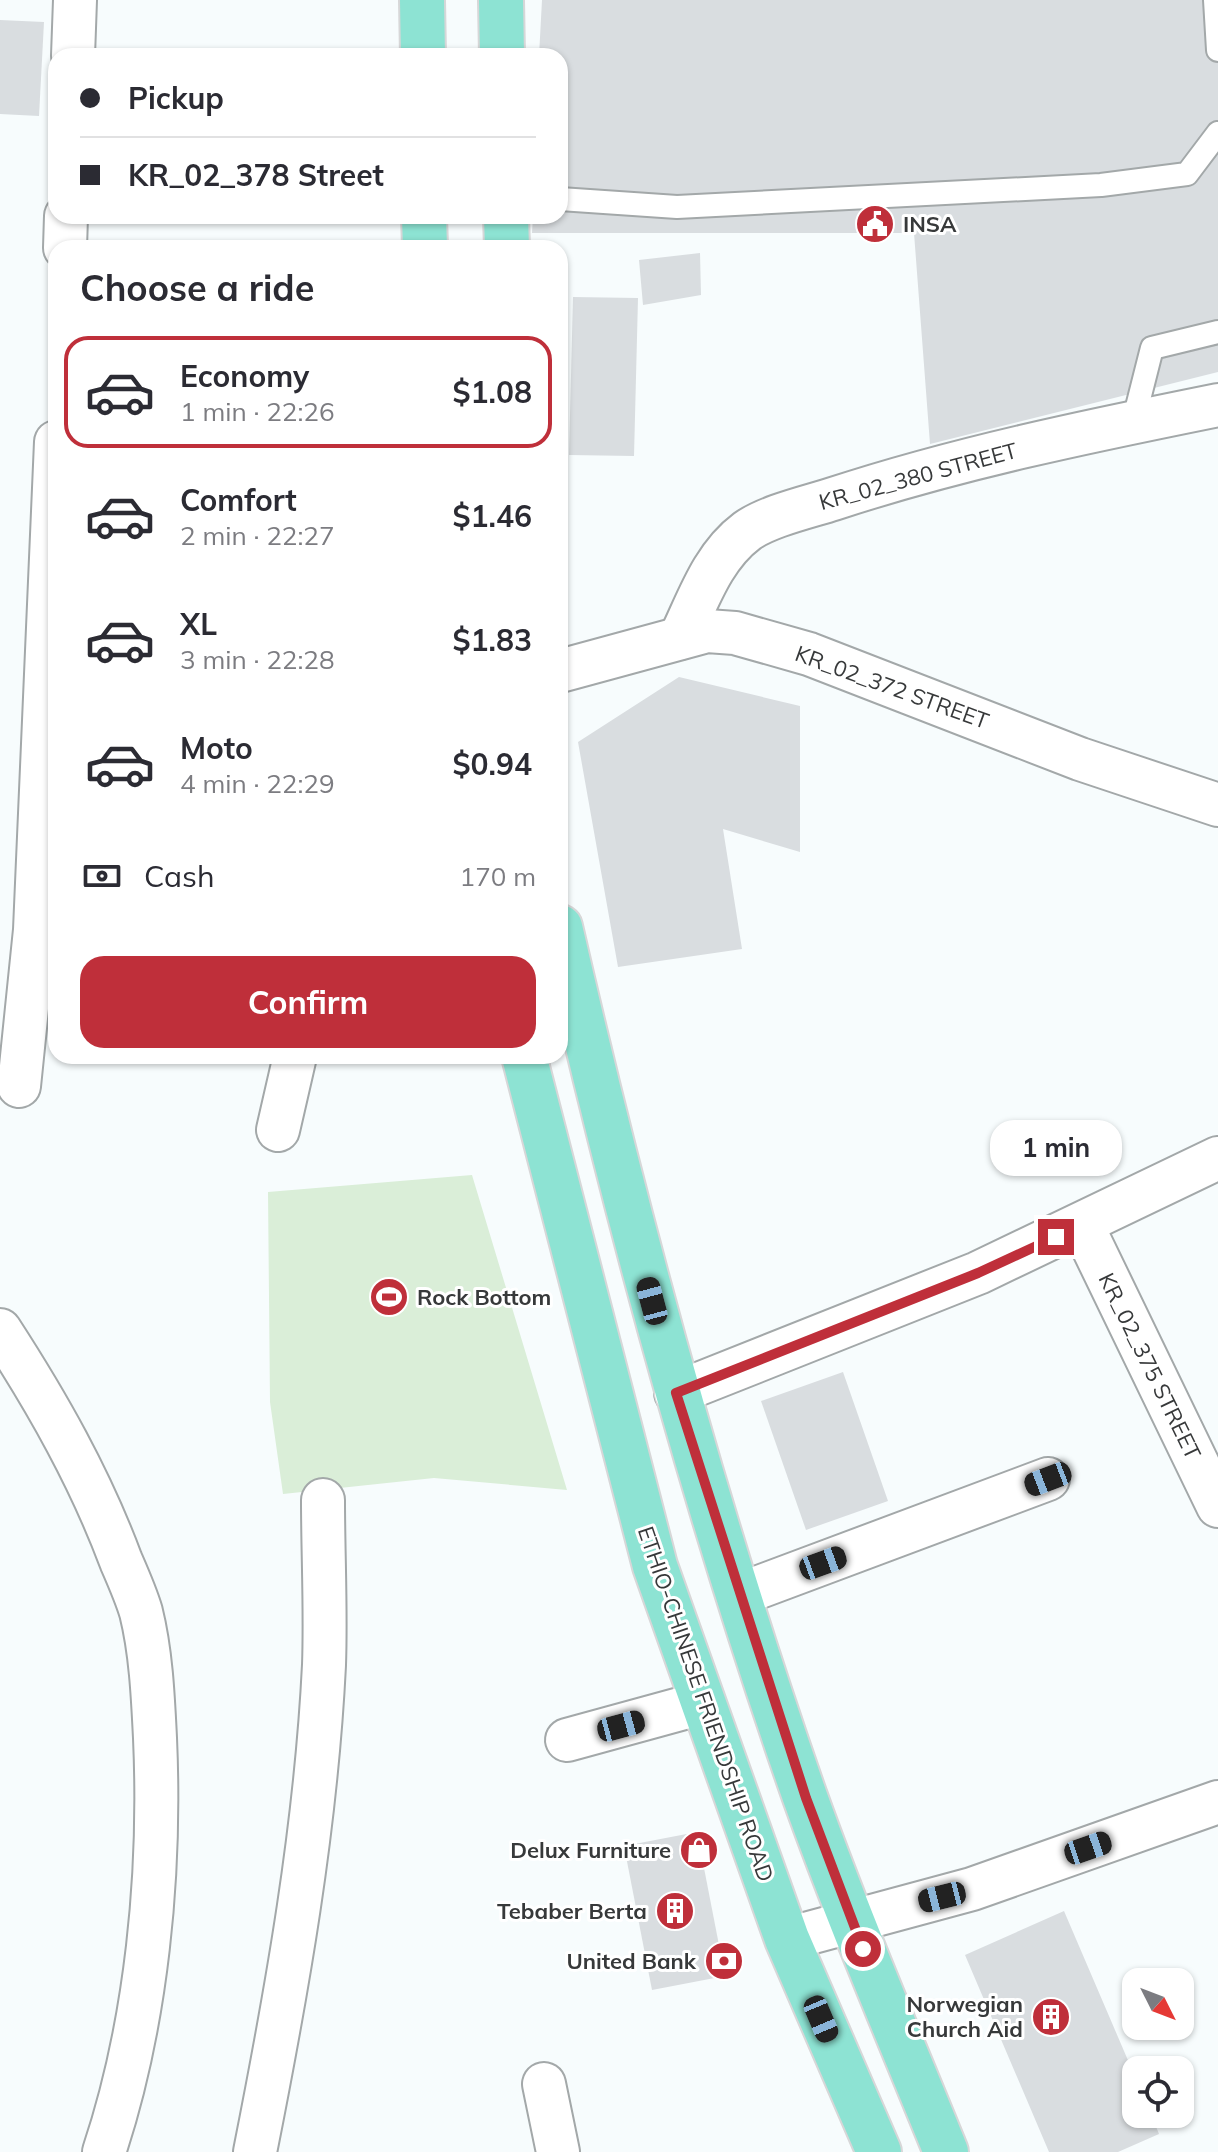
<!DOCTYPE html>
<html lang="en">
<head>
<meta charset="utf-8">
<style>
  body { margin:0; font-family:Mulish,sans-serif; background:#f2f2f3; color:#2b2b33; height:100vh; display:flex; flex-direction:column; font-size:30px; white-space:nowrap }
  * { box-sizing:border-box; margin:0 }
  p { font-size:26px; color:#7c7c81 }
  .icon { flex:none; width:44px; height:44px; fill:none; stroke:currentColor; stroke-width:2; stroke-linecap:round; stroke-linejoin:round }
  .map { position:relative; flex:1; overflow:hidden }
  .sheet { position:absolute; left:48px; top:240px; width:520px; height:824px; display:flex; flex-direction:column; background:#fff; border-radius:24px; box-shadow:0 2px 6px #0004 }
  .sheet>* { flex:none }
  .hud { position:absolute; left:48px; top:48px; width:520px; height:176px; border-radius:24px; box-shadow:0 2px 6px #0004; display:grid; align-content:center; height:176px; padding:0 32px; background:#fff }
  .needle { width:52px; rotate:132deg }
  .controls { position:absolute; left:1122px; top:1968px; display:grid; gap:16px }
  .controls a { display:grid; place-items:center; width:72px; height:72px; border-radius:16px; background:#fff; box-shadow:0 2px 6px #0004; font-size:40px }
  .end { position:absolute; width:36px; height:36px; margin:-18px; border:10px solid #bf2f3a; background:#fff; box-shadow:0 0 0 4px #fff }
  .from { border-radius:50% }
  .bubble { position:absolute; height:56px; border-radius:24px; background:#fff; box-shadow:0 2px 6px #0004; font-size:26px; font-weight:700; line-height:56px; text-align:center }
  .car { position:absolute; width:24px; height:48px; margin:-24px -12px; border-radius:10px; box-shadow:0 0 6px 2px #0007; background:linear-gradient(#222 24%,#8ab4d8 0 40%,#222 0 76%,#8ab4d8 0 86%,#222 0) }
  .hud b { display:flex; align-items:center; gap:28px; height:76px; font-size:30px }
  .hud b+b { border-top:2px solid #e1e1e2 }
  .hud i { width:20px; height:20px; background:#2b2b33 }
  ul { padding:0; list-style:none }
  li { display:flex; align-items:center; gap:24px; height:112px; margin:0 16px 12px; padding:0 16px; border:4px solid transparent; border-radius:24px }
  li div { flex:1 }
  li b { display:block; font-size:30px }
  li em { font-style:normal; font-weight:700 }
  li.selected { border-color:#bf2f3a }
  li>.icon { width:72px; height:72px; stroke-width:1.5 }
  h2 { padding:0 32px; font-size:36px; line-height:96px }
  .pay { display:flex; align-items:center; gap:20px; height:88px; padding:0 32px; font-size:30px }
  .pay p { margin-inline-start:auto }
  .action { display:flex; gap:16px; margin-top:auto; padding:16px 32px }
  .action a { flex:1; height:92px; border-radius:24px; background:#bf2f3a; color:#fff; font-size:32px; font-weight:700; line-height:92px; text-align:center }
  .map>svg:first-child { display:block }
</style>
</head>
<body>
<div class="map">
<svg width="1218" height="2152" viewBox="0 0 1218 2152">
  <rect width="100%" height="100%" fill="#f7fcfd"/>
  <!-- green -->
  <path fill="#daeed8" d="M472,1175l95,315 -133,-12 -151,16 -13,-92 -2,-210z"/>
  <!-- building -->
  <g fill="#d9dde0">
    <path d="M542,0h676v372l-288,72 -16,-211h-382l1,-17h27v-160h-21z"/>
    <path d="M0,20l44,2 -5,94 -39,-2z"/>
    <path d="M700,253l1,42 -58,10 -4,-45z"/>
    <path d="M573,297l65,1 -4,158 -65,-1z"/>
    <path d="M679,677l121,29v146l-77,-23 19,120 -124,18 -40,-225z"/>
    <path d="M843,1372l45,129 -82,29 -45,-129z"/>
    <path d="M697,1832l28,144 -73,14 -28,-144z"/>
    <path d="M1064,1911l72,168v35h15l8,20 -41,18h-69l-84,-197z"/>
  </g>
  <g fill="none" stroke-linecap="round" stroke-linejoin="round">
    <defs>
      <g id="lane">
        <path d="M1215,0l3,50"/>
        <path d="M560,199l117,8 424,-22 86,-11 31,-41"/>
        <path d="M1133,423l19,-75 66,-16"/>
      </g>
      <g id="street">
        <path d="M73,56l2,-56"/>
        <path d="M65,248l1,-32"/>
        <path d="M680,638c18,-37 32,-81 67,-107 21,-15 61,-24 86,-32 125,-41 256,-68 385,-94"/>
        <path d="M560,671l147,-40 28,2 74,21 271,105 138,46"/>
        <path d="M19,1086l16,-156 21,-488"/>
        <path d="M278,1130l17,-74"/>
        <path d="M1082,1225l136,281"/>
        <path d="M0,1330c48,74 90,148 121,231 7,16 15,34 20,51 10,40 12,85 14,126 6,136 -8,285 -51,414"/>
        <path d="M676,1393l302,-120 240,-115"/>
        <path d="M738,1595l310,-116"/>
        <path d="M567,1740l135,-37"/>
        <path d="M787,1939l185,-50 246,-87"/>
        <path d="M544,2084l14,68"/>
        <path d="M255,2152c32,-161 61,-324 69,-487 2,-55 -1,-110 -1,-165"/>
      </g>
      <g id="primary">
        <path d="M422,0l1,56"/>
        <path d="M501,0l1,56"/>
        <path d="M424,216l1,32"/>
        <path d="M506,216l1,32"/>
        <path d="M560,927c67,294 145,585 245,870 43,120 93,237 141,355"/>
        <path d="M524,1056l131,510 132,373 92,213"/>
      </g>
    </defs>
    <!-- lane casing -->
    <use href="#lane" stroke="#a3a8a9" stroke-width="26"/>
    <!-- street casing -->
    <use href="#street" stroke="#a3a8a9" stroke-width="46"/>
    <!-- primary casing -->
    <use href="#primary" stroke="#d7d7d8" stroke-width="48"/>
    <!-- lane -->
    <use href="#lane" stroke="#fff" stroke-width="22"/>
    <!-- street -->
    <use href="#street" stroke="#fff" stroke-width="42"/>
    <!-- primary -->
    <use href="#primary" stroke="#8de3d3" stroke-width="44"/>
  </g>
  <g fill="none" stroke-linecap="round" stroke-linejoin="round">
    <!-- route -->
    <path stroke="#bf2f3a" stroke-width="10" d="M863,1949l-57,-151 -130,-405 302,-120 78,-36"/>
  </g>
  <!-- icons -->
  <defs>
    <symbol id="civic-disc" viewBox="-11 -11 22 22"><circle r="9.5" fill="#bf2f3a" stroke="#fff"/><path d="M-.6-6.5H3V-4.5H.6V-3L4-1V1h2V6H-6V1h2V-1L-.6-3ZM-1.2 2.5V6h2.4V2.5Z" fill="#fff"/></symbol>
    <symbol id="stadium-disc" viewBox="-11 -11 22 22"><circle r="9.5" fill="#bf2f3a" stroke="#fff"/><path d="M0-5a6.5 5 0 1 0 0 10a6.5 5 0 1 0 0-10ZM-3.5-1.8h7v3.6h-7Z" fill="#fff"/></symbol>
    <symbol id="shop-disc" viewBox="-11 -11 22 22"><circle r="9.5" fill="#bf2f3a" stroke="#fff"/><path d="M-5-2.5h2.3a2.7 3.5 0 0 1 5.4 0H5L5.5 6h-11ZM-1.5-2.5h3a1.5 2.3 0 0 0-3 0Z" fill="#fff"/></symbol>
    <symbol id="building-disc" viewBox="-11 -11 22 22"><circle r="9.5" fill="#bf2f3a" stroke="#fff"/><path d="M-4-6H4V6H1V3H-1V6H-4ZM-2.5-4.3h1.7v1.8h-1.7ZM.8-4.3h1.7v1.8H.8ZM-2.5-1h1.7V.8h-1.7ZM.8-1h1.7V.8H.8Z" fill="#fff"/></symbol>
    <symbol id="bank-disc" viewBox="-11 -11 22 22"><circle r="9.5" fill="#bf2f3a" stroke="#fff"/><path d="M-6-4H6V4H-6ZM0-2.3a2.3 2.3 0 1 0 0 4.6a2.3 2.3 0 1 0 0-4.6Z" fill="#fff"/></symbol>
  </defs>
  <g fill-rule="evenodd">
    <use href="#civic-disc" x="853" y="202" width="44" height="44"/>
    <use href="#stadium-disc" x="367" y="1275" width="44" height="44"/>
    <use href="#shop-disc" x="677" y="1828" width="44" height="44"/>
    <use href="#building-disc" x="653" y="1889" width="44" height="44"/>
    <use href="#bank-disc" x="702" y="1939" width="44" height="44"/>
    <use href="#building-disc" x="1029" y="1995" width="44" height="44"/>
  </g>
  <g text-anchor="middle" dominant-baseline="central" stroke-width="6" stroke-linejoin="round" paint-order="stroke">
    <!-- poi labels -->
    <g font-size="22" font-weight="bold" fill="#37393a" stroke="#fff" text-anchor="end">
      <text x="903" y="224" text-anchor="start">INSA</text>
      <text x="417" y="1297" text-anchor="start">Rock Bottom</text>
      <text x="671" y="1850">Delux Furniture</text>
      <text x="647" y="1911">Tebaber Berta</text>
      <text x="696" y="1961">United Bank</text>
      <text x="1023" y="2004">Norwegian<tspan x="1023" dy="25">Church Aid</tspan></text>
    </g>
    <!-- street labels -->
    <g font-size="22" fill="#37393a" stroke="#fff">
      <text transform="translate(918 476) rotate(-15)">KR_02_380 STREET</text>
      <text transform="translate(892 687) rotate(20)">KR_02_372 STREET</text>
      <text transform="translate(1150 1366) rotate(64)">KR_02_375 STREET</text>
      <text transform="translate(706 1704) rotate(71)">ETHIO-CHINESE FRIENDSHIP ROAD</text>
    </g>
  </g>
</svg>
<div class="controls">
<a><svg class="needle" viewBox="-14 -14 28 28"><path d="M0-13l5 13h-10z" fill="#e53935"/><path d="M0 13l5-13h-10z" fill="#7c7c81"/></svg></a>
<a><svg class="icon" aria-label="locate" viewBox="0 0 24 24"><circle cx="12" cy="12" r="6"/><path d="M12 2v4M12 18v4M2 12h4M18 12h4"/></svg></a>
</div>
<i class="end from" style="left:863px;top:1949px"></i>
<i class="end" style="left:1056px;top:1237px"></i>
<div class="bubble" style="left:990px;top:1120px;width:132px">1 min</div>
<i class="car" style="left:652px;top:1301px;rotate:345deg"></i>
<i class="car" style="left:1048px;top:1479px;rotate:249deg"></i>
<i class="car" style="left:823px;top:1563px;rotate:70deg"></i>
<i class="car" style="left:621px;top:1726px;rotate:75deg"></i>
<i class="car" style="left:1088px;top:1848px;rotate:71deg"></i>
<i class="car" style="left:942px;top:1897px;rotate:256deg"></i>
<i class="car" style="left:821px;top:2019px;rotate:157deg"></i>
<div class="hud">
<b><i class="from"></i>Pickup</b>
<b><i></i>KR_02_378 Street</b>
</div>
<section class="sheet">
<h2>Choose a ride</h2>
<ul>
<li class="selected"><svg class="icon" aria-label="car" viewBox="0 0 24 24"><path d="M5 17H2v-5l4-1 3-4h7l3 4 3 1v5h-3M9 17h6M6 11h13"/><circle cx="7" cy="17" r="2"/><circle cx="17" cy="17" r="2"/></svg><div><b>Economy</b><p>1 min · 22:26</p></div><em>$1.08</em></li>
<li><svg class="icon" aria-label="car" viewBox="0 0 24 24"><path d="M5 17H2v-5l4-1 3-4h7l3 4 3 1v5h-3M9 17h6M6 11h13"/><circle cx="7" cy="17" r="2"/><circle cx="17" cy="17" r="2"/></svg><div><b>Comfort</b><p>2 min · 22:27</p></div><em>$1.46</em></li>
<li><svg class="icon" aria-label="car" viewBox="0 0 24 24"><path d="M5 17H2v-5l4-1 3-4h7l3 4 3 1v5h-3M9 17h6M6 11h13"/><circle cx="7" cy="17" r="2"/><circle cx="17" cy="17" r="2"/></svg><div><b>XL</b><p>3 min · 22:28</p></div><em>$1.83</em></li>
<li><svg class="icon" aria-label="car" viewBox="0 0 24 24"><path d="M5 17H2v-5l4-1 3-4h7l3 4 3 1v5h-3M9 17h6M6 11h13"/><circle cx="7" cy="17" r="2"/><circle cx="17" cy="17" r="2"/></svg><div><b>Moto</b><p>4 min · 22:29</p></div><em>$0.94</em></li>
</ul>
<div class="pay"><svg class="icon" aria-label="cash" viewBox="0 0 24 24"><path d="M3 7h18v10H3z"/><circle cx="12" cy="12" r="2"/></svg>Cash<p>170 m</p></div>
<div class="action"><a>Confirm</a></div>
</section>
</div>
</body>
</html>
